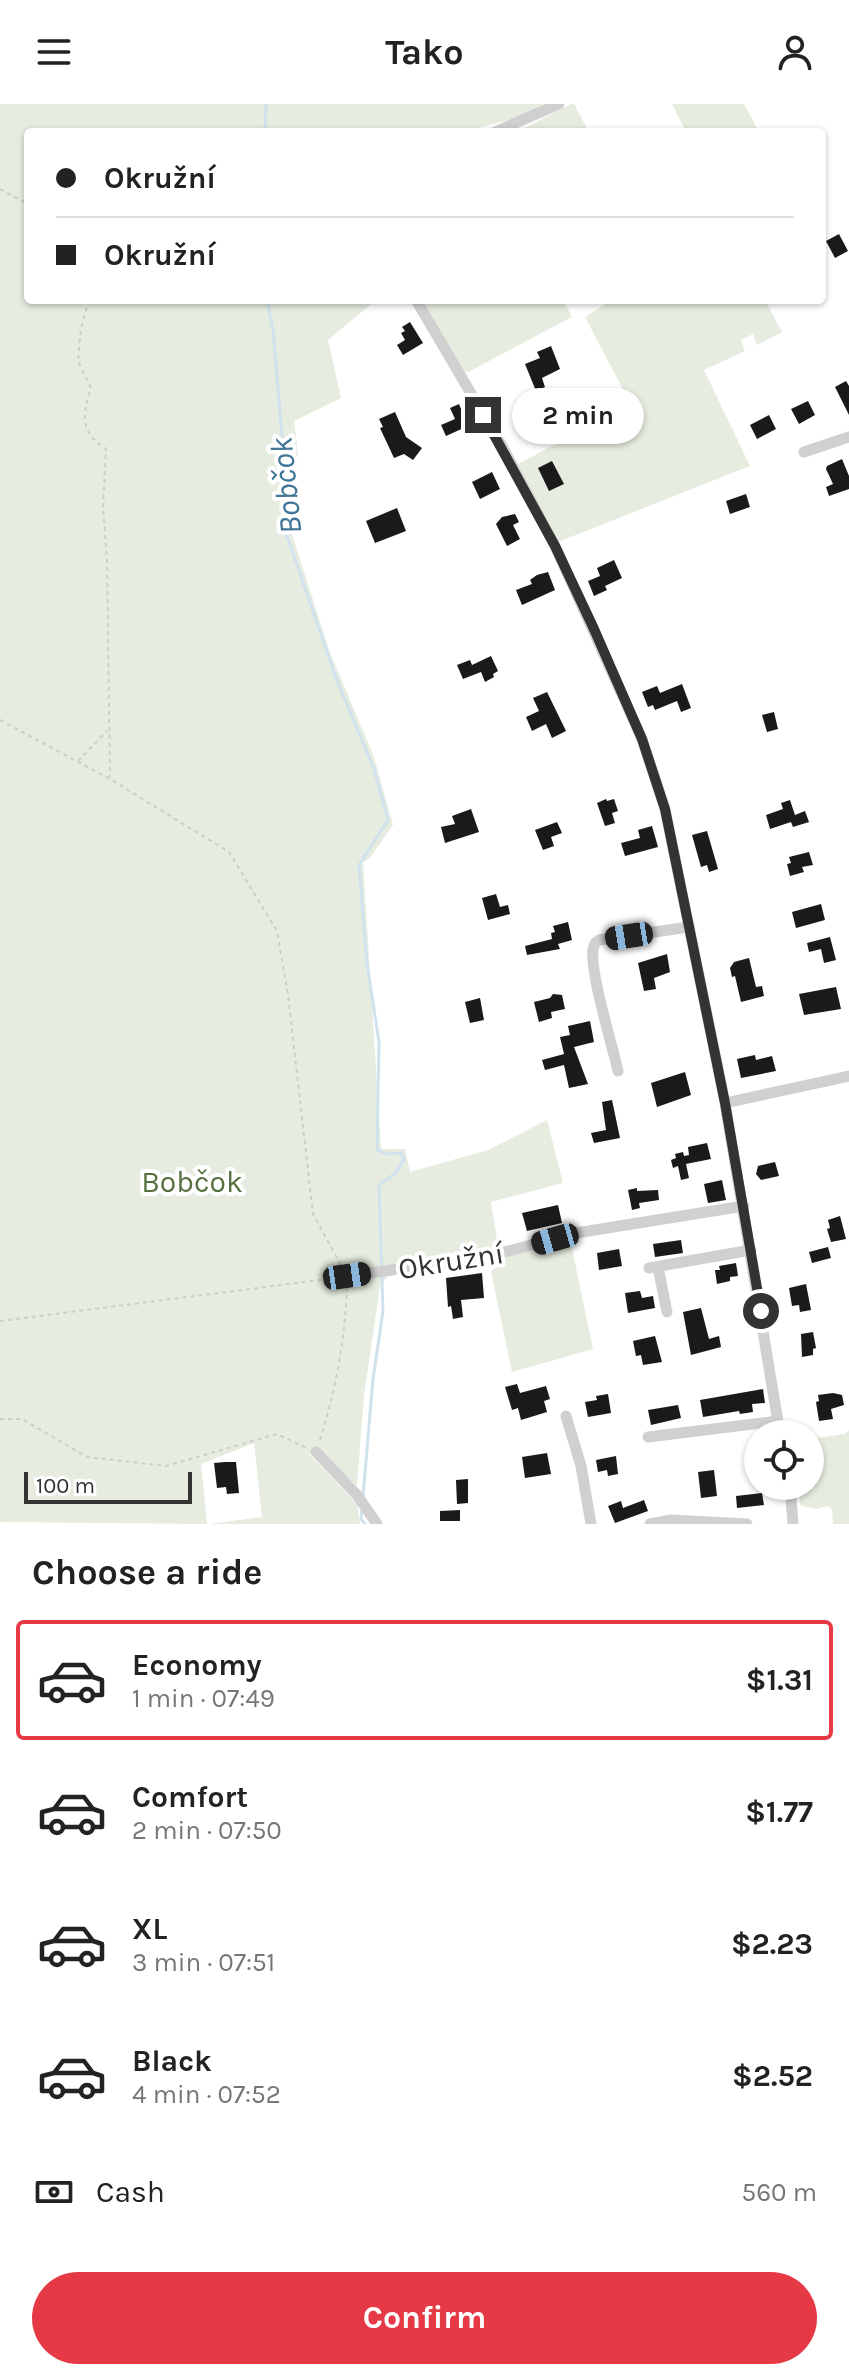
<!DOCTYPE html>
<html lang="en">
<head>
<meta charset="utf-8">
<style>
  body { margin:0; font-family:Karla,sans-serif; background:#f6f6f6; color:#222; height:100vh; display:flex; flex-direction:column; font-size:30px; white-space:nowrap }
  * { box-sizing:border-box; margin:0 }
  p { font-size:26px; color:#767676 }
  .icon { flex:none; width:44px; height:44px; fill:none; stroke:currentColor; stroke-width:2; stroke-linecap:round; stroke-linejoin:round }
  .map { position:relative; height:1420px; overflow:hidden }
  .panel { display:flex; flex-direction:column; background:#fff; flex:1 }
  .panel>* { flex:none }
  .hud { position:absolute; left:24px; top:24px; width:802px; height:176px; border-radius:8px; box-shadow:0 2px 6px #0004; display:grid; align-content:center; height:176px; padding:0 32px; background:#fff }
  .controls { position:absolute; left:744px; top:1316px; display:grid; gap:16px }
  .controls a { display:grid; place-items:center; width:80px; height:80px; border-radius:50%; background:#fff; box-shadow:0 2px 6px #0004; font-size:40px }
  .scale { position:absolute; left:24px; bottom:20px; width:168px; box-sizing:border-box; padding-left:8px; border:4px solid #333; border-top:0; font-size:22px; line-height:28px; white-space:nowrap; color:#333; -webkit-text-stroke:6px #fff; paint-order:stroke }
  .end { position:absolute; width:36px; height:36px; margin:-18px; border:10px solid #333; background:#fff; box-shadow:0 0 0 4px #fff }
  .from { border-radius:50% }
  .bubble { position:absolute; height:56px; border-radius:28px; background:#fff; box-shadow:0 2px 6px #0004; font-size:26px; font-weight:700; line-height:56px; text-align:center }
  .car { position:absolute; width:24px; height:48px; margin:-24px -12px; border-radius:10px; box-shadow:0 0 6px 2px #0007; background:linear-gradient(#222 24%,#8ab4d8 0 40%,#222 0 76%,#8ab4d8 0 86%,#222 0) }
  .hud b { display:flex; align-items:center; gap:28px; height:76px; font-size:30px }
  .hud b+b { border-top:2px solid #e0e0e0 }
  .hud i { width:20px; height:20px; background:#222 }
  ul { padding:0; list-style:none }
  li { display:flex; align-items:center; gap:24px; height:120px; margin:0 16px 12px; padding:0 16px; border:4px solid transparent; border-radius:8px }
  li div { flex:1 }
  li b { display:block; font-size:30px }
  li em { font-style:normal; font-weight:700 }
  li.on { border-color:#e63946 }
  li>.icon { width:72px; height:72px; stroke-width:1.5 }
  h2 { padding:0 32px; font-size:36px; line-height:96px }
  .pay { display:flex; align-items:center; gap:20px; height:88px; padding:0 32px; font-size:30px }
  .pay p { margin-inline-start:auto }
  .button { display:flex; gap:16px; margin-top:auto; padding:16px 32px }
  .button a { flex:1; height:92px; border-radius:48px; background:#e63946; color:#fff; font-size:32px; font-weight:700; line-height:92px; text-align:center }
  header { display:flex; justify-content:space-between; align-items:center; height:104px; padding:0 32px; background:#fff; font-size:36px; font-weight:700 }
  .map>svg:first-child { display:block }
</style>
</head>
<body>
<header><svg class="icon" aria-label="menu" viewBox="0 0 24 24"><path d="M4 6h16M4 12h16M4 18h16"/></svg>Tako<svg class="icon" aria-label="person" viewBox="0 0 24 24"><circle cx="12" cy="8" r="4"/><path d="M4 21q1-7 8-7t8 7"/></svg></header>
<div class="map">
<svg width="849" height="1420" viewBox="0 0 849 1420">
  <rect width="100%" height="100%" fill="#fff"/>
  <!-- green -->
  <g fill="#e6ecdf">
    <path d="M0,0h544l-23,13 -60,15h-433v168h348l-48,40 13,58 -47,23 4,32 -7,78 38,119 45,107 19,68 -24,34 -6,3 18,287h24l5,23 78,-22 59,-30 16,63 -72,19 8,49 -102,13 -17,22 -16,110 -7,90 -34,-32h-14l48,50 3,20h-151l53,-7 -8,-74 -53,21 6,60 -207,-2z"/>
    <path d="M571,0h3l15,28h-72z"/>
    <path d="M672,0h72l15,28h-73z"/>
    <path d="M421,196h142l9,17 -104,55 -4,-1z"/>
    <path d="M612,196h153l17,32 -25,13 -4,-11 -12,6 4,11 -41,19 46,96 -192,76 -40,-78 83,-44 28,-19 -44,-84z"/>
    <path d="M570,1135l23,110 -81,23 -21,-100c16,-24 52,-26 79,-33z"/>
    <path d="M849,1326v94h-16l-1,-15 -5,-3 -9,3 -17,-3 -4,-20h13v-47l35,-5z"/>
  </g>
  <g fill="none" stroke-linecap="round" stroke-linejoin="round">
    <!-- stream -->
    <g stroke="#cfe2ee" stroke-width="3">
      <path d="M265,28l1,-28"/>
      <path d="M267,196l6,30 15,178 -2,25 50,145 38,91 14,51 -29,45 8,99 12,78 -2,108 11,4 13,-1 3,6 -8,14 -17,12 4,126 -10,68 -10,117"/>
      <path d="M362,1403l-1,12 4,5"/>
    </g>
  </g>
  <!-- building -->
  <g fill="#1a1a1a">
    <path d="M839,130l9,17 -13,7 -9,-17z"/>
    <path d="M410,218l13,21 -20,12 -6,-10 8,-5 -4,-7 4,-2 -3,-4z"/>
    <path d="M551,242l9,23 -18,9 3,9 -9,4 -11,-27 15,-6 -3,-6z"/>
    <path d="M846,277l3,5v29l-14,-28z"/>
    <path d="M808,297l7,14 -16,9 -8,-15z"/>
    <path d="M459,300l9,22 -22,10 -5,-11 14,-6 -5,-11z"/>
    <path d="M530,304l9,18 -15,7 -9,-18z"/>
    <path d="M395,308l11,25 16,11 -9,12 -9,-6 -10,4 -14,-30 3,-1 -4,-8z"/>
    <path d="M769,311l7,14 -19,10 -7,-14z"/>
    <path d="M842,355l7,17v13l-20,7 -3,-9 7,-3 -7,-15 1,-3z"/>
    <path d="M552,357l12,23 -15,7 -11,-23z"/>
    <path d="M492,368l8,17 -20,10 -8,-17z"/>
    <path d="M746,390l4,13 -20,7 -4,-13z"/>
    <path d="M397,404l9,23 -31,12 -9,-22z"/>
    <path d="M515,410l4,8 -6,3 7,14 -13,7 -11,-22 6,-7z"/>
    <path d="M614,456l8,18 -17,8 2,4 -13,6 -6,-15 12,-5 -3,-8z"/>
    <path d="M548,468l7,18 -33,15 -6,-15 16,-6 -2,-4 7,-5z"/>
    <path d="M491,552l7,15 -5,3 1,3 -9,5 -4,-10 -18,7 -6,-14 13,-5 2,5z"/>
    <path d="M682,580l9,24 -10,4 -4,-11 -22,9 -2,-5 -5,2 -6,-15 15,-6 3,7z"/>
    <path d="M547,588l19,39 -14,7 -6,-14 -14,7 -6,-14 13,-6 -6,-13z"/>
    <path d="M774,608l4,17 -11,3 -5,-17z"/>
    <path d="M606,695l1,2 7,-2 4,12 -6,2 3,10 -10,3 -8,-23z"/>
    <path d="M790,696l5,15 10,-4 4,11 -16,5 -2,-5 -21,7 -4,-14 17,-6 -2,-6z"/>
    <path d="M471,705l8,23 -34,11 -4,-16 14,-3 -3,-8z"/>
    <path d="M557,718l5,11 -11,4 3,9 -11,4 -8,-20z"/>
    <path d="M652,722l6,21 -33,9 -4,-13 19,-5 -2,-8z"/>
    <path d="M707,727l11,38 -9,3 -2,-7 -6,2 -9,-32z"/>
    <path d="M809,748l4,13 -11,2 2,5 -14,4 -3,-12 4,-1 -2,-6z"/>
    <path d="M496,790l4,13 8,-2 2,9 -22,6 -6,-22z"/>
    <path d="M821,800l4,16 -29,8 -4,-16z"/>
    <path d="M568,818l4,18 -14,4 2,5 -33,6 -2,-9 27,-7 -1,-6 4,-1 -2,-6z"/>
    <path d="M830,833l6,23 -12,3 -3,-14 -12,3 -2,-9z"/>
    <path d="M667,850l3,18 -16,6 2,11 -12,2 -6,-28z"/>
    <path d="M749,854l7,29 6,-1 2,10 -23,6 -6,-26 -3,1 -2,-9 4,-6z"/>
    <path d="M836,883l5,22 -37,6 -5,-21z"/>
    <path d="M553,890l9,1 3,14 -14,3 1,6 -13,4 -5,-20 16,-4z"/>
    <path d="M480,894l4,22 -14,3 -5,-21z"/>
    <path d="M590,917l4,21 -20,5 14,37 -19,4 -5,-23 -19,5 -3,-10 22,-6 -4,-17 10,-2 -2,-9z"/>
    <path d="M755,951l1,5 16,-4 4,15 -35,7 -4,-19z"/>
    <path d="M685,968l6,23 -34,12 -6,-24z"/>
    <path d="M612,996l8,38 -26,5 -3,-10 15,-3 -4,-28z"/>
    <path d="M707,1039l4,16 -25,5 3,14 -8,2 -3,-14 -5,2 -2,-8 5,-2 -1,-4 8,-2 1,4 5,-1 -1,-8z"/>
    <path d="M775,1058l4,14 -18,4 -5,-6 2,-8z"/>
    <path d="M722,1076l4,20 -18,3 -4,-19z"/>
    <path d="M637,1084v3l21,-1 1,10 -20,3 1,5 -8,2 -4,-20z"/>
    <path d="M558,1101l4,18 -35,8 -5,-18z"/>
    <path d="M840,1112l6,23 -15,3 -4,-13 3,-1 -2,-8z"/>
    <path d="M681,1136l2,13 -28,4 -2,-13z"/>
    <path d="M828,1143l3,11 -19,5 -3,-11z"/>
    <path d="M619,1145l3,17 -23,4 -2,-17z"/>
    <path d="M736,1159l2,13 -8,1v4l-13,3 -2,-14h5l-1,-4z"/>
    <path d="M482,1169l2,25 -23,2 2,17 -10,2 -2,-13 -3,1 -2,-29z"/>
    <path d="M806,1180l5,26 -11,2 -1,-7 -7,1 -3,-18z"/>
    <path d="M640,1187l2,7 11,-2 2,12 -27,5 -3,-20z"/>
    <path d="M701,1204l8,31 10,-3 2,11 -30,8 -8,-43z"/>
    <path d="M813,1228l3,16 -3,1v6l-11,2 -1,-23z"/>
    <path d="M655,1232l7,26 -19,3 -2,-10 -5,1 -3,-15z"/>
    <path d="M517,1280l3,9 26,-7 4,13 -6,2 3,11 -26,8 -3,-12 -6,2 -7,-23z"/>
    <path d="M763,1285l2,14 -13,1 1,8 -13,2 -1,-3 -36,6 -3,-17z"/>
    <path d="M833,1289l9,2 2,10 -13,4 2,10 -14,2 -3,-19 3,-1 -1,-6z"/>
    <path d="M608,1290l3,19 -23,4 -3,-15 12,-2 -1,-4z"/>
    <path d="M678,1301l3,13 -30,7 -3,-15z"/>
    <path d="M547,1349l4,21 -26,4 -3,-21z"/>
    <path d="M616,1352l2,18 -10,2 -1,-6 -9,2 -2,-12z"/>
    <path d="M225,1358h11l3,31 -12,1 -1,-7 -9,1 -3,-25z"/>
    <path d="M714,1366l3,26 -16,2 -3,-26z"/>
    <path d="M468,1375v24l-11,1 -1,-24z"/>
    <path d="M762,1389l2,12 -27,3 -1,-12z"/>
    <path d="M644,1396l4,11 -33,12 -7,-17 13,-5 2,7z"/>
    <path d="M460,1406v11h-20v-10z"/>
  </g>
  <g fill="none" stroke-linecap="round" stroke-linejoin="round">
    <!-- path -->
    <g stroke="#cdcdcd" stroke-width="2" stroke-dasharray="4 4" stroke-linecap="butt">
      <path d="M0,85l28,15"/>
      <path d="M89,196l-8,29 -3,32 13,27c-9,28 -11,44 15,61l-3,58 4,53 3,217"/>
      <path d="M0,616l110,59 119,73 48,79 11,64 25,219 29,53"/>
      <path d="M78,657l29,-30"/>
      <path d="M0,1217l335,-43"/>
      <path d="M0,1315h22l65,38 79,9 111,-32 30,14"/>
      <path d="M320,1336c16,-51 25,-101 27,-154"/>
    </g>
    <!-- minor -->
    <g stroke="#d0d0d0" stroke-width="11">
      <path d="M495,28l64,-28"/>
      <path d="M416,196l86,146 53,100 87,193 23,70 60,294 55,331"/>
      <path d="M804,348l45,-15"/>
      <path d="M618,967c-6,-27 -28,-98 -25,-121 1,-6 1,-6 6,-10l90,-13"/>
      <path d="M725,999l124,-27"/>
      <path d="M658,1163l9,45"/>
      <path d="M649,1164l102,-18"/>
      <path d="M347,1172l135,-18 94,-25 168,-27"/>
      <path d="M566,1312l15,50 10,58"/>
      <path d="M648,1333l130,-16"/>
      <path d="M316,1348l41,43 20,29"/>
      <path d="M790,1382l3,38"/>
      <path d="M650,1420l21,-4 76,4"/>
    </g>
  </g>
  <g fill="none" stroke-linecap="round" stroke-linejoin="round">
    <!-- route -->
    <path stroke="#333" stroke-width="10" d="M483,311l72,131 39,83 48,110 23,70 60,294 36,208"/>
  </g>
  <g text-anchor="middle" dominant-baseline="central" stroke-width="8" stroke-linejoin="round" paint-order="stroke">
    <!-- park labels -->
    <g font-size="30" fill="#56703f" stroke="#fff">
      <text x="192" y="1078">Bobčok</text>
    </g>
    <!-- street labels -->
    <g font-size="30" fill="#333" stroke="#fff">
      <text transform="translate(451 1157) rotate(-9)">Okružní</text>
    </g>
    <!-- water labels -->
    <g font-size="32" font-style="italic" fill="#3f7597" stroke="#fff">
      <text transform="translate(286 382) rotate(-96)">Bobčok</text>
    </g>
  </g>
</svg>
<div class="controls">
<a><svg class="icon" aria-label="locate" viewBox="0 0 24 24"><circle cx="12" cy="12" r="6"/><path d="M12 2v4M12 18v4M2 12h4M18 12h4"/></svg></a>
</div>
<div class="scale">100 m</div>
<i class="end from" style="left:761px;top:1207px"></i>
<i class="end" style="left:483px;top:311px"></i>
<div class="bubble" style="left:512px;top:284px;width:132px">2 min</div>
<i class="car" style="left:629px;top:832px;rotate:261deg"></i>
<i class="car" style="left:555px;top:1135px;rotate:254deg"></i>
<i class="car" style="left:347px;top:1172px;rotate:82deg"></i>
<div class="hud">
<b><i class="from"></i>Okružní</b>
<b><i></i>Okružní</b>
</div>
</div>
<section class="panel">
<h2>Choose a ride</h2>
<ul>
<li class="on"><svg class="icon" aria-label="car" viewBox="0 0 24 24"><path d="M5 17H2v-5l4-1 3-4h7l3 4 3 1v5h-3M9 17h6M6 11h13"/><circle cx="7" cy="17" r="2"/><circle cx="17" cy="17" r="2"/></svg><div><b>Economy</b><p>1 min · 07:49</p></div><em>$1.31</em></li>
<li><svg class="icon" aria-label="car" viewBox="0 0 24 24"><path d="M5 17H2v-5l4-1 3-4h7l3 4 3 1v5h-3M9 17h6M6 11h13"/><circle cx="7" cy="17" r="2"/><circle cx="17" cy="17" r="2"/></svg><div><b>Comfort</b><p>2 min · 07:50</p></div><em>$1.77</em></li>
<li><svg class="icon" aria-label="car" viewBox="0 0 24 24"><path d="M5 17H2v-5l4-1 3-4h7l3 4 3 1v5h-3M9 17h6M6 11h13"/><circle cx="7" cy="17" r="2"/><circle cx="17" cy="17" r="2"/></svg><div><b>XL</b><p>3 min · 07:51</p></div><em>$2.23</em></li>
<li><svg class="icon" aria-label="car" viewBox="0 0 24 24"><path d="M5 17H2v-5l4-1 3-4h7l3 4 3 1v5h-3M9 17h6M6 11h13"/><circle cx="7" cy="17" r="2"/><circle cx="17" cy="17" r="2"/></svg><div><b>Black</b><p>4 min · 07:52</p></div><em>$2.52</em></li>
</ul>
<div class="pay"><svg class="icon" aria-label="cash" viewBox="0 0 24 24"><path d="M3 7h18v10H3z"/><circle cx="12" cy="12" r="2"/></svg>Cash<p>560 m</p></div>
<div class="button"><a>Confirm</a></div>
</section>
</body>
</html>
